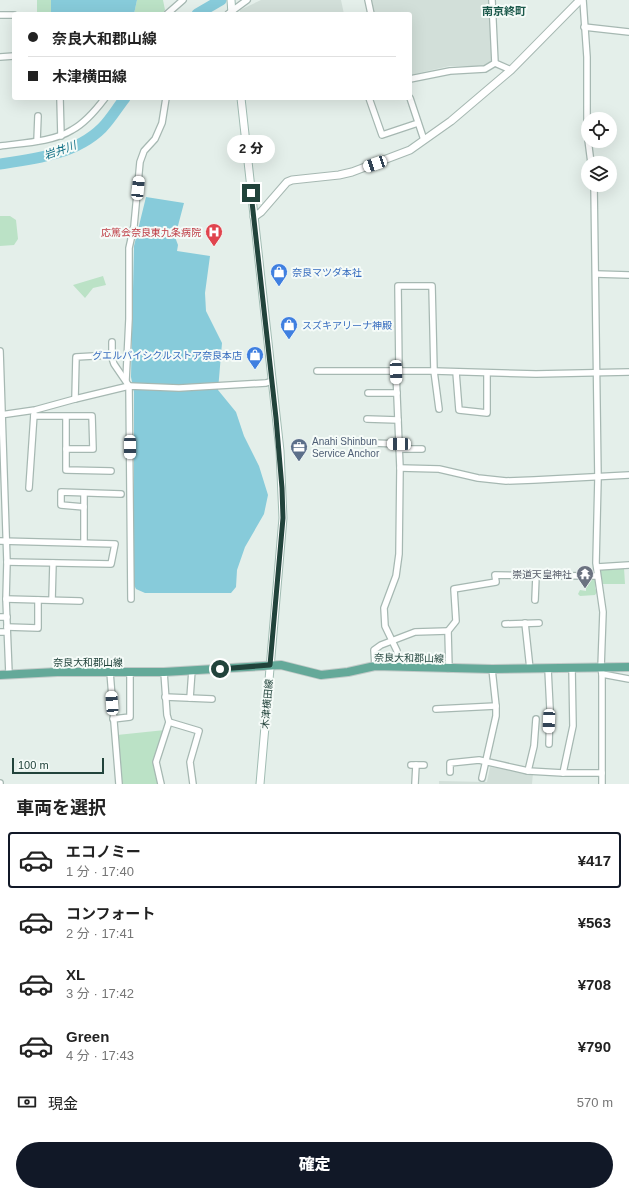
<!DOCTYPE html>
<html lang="ja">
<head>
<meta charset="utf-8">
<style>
  body { margin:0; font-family:Arial,"Noto Sans JP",sans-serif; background:#f6f6f6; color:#222; height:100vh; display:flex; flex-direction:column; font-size:15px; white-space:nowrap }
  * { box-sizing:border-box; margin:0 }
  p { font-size:13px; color:#767676 }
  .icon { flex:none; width:22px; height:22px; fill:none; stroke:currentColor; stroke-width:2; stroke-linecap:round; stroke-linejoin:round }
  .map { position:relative; height:784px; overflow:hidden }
  .drawer { display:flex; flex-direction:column; background:#fff; flex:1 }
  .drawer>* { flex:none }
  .hud { position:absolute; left:12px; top:12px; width:400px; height:88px; border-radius:4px; box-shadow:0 4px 16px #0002; display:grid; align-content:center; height:88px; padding:0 16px; background:#fff }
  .controls { position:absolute; left:581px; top:112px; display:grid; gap:8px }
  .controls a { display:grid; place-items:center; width:36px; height:36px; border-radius:50%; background:#fff; box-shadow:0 4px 16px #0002; font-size:20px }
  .scale { position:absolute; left:12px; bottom:10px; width:92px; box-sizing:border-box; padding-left:4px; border:2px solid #21433b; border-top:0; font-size:11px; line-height:14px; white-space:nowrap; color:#21433b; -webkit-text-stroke:3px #f5fbf8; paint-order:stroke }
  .end { position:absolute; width:18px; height:18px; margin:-9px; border:5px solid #21433b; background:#fff; box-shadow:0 0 0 2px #fff }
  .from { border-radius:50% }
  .bubble { position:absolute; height:28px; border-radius:14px; background:#fff; box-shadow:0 4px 16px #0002; font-size:13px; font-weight:800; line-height:28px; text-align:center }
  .car { position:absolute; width:12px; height:24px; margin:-12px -6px; border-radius:5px; box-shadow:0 0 3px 1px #0007; background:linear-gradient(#fff 24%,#345 0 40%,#fff 0 76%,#345 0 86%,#fff 0) }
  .hud b { display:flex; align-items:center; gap:14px; height:38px; font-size:15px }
  .hud b+b { border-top:1px solid #e0e0e0 }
  .hud i { width:10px; height:10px; background:#222 }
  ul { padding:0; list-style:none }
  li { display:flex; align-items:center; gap:12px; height:56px; margin:0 8px 6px; padding:0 8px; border:2px solid transparent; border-radius:4px }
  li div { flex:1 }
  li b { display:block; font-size:15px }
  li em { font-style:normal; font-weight:800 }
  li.on { border-color:#111827 }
  li>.icon { width:36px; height:36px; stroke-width:1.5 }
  h2 { padding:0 16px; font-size:18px; line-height:48px }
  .pay { display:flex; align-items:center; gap:10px; height:44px; padding:0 16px; font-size:15px }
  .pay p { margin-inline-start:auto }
  .action { display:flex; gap:8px; margin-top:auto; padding:8px 16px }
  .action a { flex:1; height:46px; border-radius:24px; background:#111827; color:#fff; font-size:16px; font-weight:800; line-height:46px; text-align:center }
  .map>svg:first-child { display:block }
</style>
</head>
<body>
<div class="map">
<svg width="629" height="784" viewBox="0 0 629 784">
  <rect width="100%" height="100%" fill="#e4efea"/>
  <!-- built -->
  <g fill="#d2dfd9">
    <path d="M261,0h80l3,14h-104v-4z"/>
    <path d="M371,0h119l3,59 -7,7h-36l-36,8h-4v-60h-36z"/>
    <path d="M490,767l43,6 -1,11h-93v-3l48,1z"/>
  </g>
  <!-- green -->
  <g fill="#bbe2c6">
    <rect x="37" y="0" width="14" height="14"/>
    <path d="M137,0h26l2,10 -3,4h-28z"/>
    <path d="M0,216h10l6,4 2,19 -4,6 -14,1z"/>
    <path d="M103,276l3,9 -13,3 -8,10 -12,-13z"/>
    <path d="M603,568h21l1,16h-25v-12z"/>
    <path d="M595,577l1,8 -1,3 2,4 -2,3 -15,1 -2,-2 2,-4 6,1v-11z"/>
    <path d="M165,730l-10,31 4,23h-39l-3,-49z"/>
  </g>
  <!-- water -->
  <g fill="#87cbda">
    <path d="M51,0h86l-3,14h-83z"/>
    <path d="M146,197l38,6 -9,34 3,8 -1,6 33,5 -5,37 1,18 16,32 -4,47 18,22 8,24 15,30 9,29 -4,19 -19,33 -8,23 -1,17 -5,6h-86l-9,-4 -2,-4v-193l-3,-15 3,-131z"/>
  </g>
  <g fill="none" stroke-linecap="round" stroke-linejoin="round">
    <!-- river -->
    <g stroke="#87cbda" stroke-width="11">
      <path d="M197,14l24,-14"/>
      <path d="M0,164c35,-5 76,-10 102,-36 9,-9 15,-20 23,-30"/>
    </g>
    <defs>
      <g id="minor">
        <path d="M368,0l3,14"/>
        <path d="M492,0l3,63 16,7"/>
        <path d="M583,0l4,57v75l4,31"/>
        <path d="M167,14l16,-14"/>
        <path d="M228,14l19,-14"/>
        <path d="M0,15h14"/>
        <path d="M584,27l45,5"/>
        <path d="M0,57l14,-1"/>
        <path d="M410,79l40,-8 35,-2 10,-6"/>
        <path d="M60,98l1,38"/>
        <path d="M369,98l13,37 36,-12"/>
        <path d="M410,98l14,42"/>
        <path d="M37,141l1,-25"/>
        <path d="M0,146c22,-3 53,-4 72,-16 13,-7 24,-20 33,-32"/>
        <path d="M594,185l4,293 -2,85 7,49 -2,56 1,6v110"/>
        <path d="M596,274l33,1"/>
        <path d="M112,342v16l2,6 15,22 2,213"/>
        <path d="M0,351l7,211 -1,37 3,75"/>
        <path d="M317,371h117l102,3 93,-2"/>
        <path d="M396,372l4,96 -1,86 -3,22 -12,32 1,18 12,25 1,15"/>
        <path d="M399,372l-1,-86h34l2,85 5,38"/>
        <path d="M456,372l3,38 28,3v-40"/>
        <path d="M126,380l3,-61v-71l5,-22 6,-64 4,-11 11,-12 7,-16 4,-25"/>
        <path d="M368,393h29"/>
        <path d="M75,399l1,-42 36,-2"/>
        <path d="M0,415l35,-5 40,-11 54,-13 50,2 87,-5 6,-2"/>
        <path d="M34,416h58l1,33h-27"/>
        <path d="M66,417v53l45,1"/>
        <path d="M367,419l31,1"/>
        <path d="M373,443l26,1"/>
        <path d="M399,449h23"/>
        <path d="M400,468l39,1 39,9 28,3 28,-1 95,-5"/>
        <path d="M29,488l5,-74"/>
        <path d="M84,494v49"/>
        <path d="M84,507l-23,-2v-13l60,2"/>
        <path d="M0,541l115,3 -4,20 -104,-2"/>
        <path d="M597,567l32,-2"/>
        <path d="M6,599l74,2"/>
        <path d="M52,600l1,-37"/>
        <path d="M535,600l1,-24"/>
        <path d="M0,617h7"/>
        <path d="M525,623l5,46"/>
        <path d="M505,624l34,-1"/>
        <path d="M7,627l31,1v-28"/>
        <path d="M0,632h7"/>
        <path d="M375,666l-1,-16 7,-5 34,-13 33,-1"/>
        <path d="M449,669l-1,-38 8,-10 -2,-32 42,-7 -1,-7 102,1"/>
        <path d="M548,669l2,40 -1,35"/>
        <path d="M110,672l9,112"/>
        <path d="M602,674l27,5"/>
        <path d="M165,697l47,2"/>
        <path d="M190,698l2,-28"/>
        <path d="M436,709l60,-3"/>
        <path d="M113,719l17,-2v-45"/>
        <path d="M169,722l30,9 -9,31 3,22"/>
        <path d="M411,765h13"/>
        <path d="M528,771l6,-25 2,-27"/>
        <path d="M450,772v-9l29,-3 49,11 35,2h39"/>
        <path d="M563,773l10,-47 -1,-58"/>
        <path d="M482,778l14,-62v-10l-4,-37"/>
        <path d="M0,783v1"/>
        <path d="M161,784l-5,-22 13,-40 -2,-7 -3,-43"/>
        <path d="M415,784l1,-19"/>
      </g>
      <path id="tertiary" d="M254,217l7,-5 26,-30 5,-2 47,-5 13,-3 58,-22 41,-29 60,-51 69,-70"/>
      <g id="secondary">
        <path d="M231,0l1,14"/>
        <path d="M241,98l39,353 3,67 -23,266"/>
      </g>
      <path id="primary" d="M0,675l57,-3h107l117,-7 40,10 27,-3 27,-6 117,3 137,-2"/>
    </defs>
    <!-- minor casing -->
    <use href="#minor" stroke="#a6b8b2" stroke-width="8"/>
    <!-- tertiary casing -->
    <use href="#tertiary" stroke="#a6b8b2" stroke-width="9"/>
    <!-- secondary casing -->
    <use href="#secondary" stroke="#a1bcb3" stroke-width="9"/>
    <!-- primary casing -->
    <use href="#primary" stroke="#c1cac8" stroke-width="10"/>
    <!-- minor -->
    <use href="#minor" stroke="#fff" stroke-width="5.5"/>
    <!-- tertiary -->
    <use href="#tertiary" stroke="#fff" stroke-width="7"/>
    <!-- secondary -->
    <use href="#secondary" stroke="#fff" stroke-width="7"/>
    <!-- primary -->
    <use href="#primary" stroke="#64a999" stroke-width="8"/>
  </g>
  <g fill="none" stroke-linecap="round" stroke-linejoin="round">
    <!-- route -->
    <path stroke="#21433b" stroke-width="5" d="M220,669l50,-4 13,-147 -1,-30 -6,-70 -25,-225"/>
  </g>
  <!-- icons -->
  <defs>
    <symbol id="hospital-pin" viewBox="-11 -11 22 30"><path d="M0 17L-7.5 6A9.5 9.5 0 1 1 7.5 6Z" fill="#e0444e" stroke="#f5fbf8"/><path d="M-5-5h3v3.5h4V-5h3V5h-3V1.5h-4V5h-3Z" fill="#fff"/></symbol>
    <symbol id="shop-pin" viewBox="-11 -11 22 30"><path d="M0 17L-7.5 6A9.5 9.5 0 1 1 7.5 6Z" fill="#3f7fe0" stroke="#f5fbf8"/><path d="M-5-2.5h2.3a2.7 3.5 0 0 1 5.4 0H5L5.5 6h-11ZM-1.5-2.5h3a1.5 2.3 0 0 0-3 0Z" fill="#fff"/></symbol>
    <symbol id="office-pin" viewBox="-11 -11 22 30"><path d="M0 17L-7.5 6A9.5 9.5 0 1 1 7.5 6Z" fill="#5c6f8a" stroke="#f5fbf8"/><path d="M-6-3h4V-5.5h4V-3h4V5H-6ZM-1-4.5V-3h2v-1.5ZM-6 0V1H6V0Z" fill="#fff"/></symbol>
    <symbol id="temple-pin" viewBox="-11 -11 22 30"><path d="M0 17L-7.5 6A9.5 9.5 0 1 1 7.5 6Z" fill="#6b7280" stroke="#f5fbf8"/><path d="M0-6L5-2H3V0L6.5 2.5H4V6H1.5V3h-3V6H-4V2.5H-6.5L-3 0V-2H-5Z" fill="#fff"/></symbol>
  </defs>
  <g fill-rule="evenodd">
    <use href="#hospital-pin" x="204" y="222" width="20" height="27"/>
    <use href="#shop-pin" x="269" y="262" width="20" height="27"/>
    <use href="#shop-pin" x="279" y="315" width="20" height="27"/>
    <use href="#shop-pin" x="245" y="345" width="20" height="27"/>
    <use href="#office-pin" x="289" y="437" width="20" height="27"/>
    <use href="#temple-pin" x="575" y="564" width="20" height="27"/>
  </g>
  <g text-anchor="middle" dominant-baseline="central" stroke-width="4" stroke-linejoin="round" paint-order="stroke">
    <!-- health labels -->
    <g font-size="10" fill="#be3a42" stroke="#f5fbf8" text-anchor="end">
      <text x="201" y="232">応篤会奈良東九条病院</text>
    </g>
    <!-- shop labels -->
    <g font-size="10" fill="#366cbe" stroke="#f5fbf8" text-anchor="start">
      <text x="292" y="272">奈良マツダ本社</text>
      <text x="302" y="325">スズキアリーナ神殿</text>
      <text x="242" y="355" text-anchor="end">グエルバイシクルストア奈良本店</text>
    </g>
    <!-- service labels -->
    <g font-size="10" fill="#4e5e75" stroke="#f5fbf8" text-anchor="start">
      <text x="312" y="441">Anahi Shinbun<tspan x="312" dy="12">Service Anchor</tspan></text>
    </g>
    <!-- worship labels -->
    <g font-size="10" fill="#5b616d" stroke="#f5fbf8" text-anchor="end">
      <text x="572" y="574">崇道天皇神社</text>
    </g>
    <!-- street labels -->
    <g font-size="10" fill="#21433b" stroke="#f5fbf8">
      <text transform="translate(409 658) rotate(1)">奈良大和郡山線</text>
      <text x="88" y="662">奈良大和郡山線</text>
      <text transform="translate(267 704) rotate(-85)">木津横田線</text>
    </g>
    <!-- neighbourhood labels -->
    <g font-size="11" font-weight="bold" fill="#1a584a" stroke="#f5fbf8">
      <text x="504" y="11">南京終町</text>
    </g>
    <!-- water labels -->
    <g font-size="11" font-style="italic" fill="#137187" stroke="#f5fbf8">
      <text transform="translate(60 150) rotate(-20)">岩井川</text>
    </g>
  </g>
</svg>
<div class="controls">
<a><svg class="icon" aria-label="locate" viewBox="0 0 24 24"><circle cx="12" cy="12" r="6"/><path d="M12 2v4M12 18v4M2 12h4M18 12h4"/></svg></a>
<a><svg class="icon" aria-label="layers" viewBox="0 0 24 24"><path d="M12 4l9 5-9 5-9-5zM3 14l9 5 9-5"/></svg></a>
</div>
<div class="scale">100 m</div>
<i class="end from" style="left:220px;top:669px"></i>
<i class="end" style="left:251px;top:193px"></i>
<div class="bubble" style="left:227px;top:135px;width:48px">2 分</div>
<i class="car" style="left:375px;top:164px;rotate:251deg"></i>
<i class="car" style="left:138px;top:188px;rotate:6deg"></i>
<i class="car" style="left:396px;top:372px;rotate:178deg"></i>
<i class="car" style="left:399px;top:444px;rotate:271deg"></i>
<i class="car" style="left:130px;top:447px;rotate:180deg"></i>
<i class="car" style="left:112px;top:703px;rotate:356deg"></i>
<i class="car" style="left:549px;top:721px;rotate:182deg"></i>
<div class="hud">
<b><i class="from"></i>奈良大和郡山線</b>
<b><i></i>木津横田線</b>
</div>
</div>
<section class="drawer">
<h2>車両を選択</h2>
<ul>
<li class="on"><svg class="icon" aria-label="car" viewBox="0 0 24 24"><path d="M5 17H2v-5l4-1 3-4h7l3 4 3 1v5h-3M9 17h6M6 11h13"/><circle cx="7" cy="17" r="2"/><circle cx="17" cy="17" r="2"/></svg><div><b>エコノミー</b><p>1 分 · 17:40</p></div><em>¥417</em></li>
<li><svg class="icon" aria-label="car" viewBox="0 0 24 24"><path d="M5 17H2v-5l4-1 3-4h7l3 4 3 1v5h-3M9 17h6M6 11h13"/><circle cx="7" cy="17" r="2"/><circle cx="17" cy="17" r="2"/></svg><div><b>コンフォート</b><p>2 分 · 17:41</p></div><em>¥563</em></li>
<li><svg class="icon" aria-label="car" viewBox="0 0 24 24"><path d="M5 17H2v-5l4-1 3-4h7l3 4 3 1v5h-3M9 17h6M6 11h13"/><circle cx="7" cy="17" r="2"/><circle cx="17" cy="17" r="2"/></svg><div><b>XL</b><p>3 分 · 17:42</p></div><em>¥708</em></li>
<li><svg class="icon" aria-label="car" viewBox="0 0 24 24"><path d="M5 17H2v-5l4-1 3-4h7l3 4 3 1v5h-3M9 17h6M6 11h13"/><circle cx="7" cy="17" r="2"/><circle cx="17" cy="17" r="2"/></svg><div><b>Green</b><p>4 分 · 17:43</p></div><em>¥790</em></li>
</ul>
<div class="pay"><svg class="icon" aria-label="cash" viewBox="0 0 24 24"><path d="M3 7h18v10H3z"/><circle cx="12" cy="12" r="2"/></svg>現金<p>570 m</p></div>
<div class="action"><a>確定</a></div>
</section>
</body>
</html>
